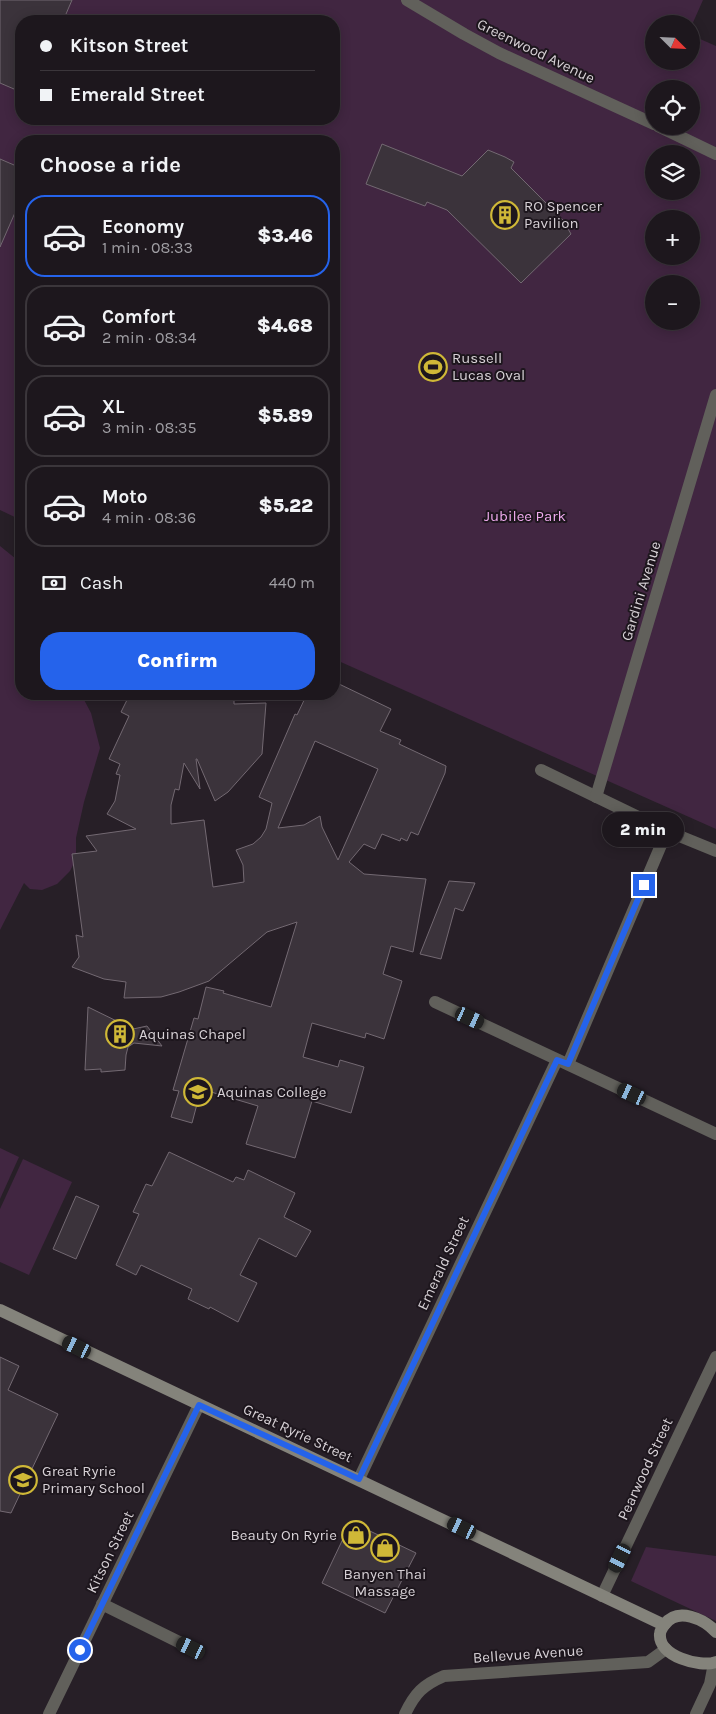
<!DOCTYPE html>
<html lang="en">
<head>
<meta charset="utf-8">
<style>
  body { margin:0; font-family:Karla,sans-serif; background:#2a242a; color:#f1f3f6; height:100vh; display:flex; flex-direction:column; font-size:19px; white-space:nowrap }
  * { box-sizing:border-box; margin:0 }
  p { font-size:16px; color:#a09fa4 }
  .icon { flex:none; width:28px; height:28px; fill:none; stroke:currentColor; stroke-width:2; stroke-linecap:round; stroke-linejoin:round }
  .map { position:relative; flex:1; overflow:hidden }
  .panel { position:absolute; left:15px; top:135px; width:325px; height:565px; display:flex; flex-direction:column; background:#1d171d; border-radius:20px; box-shadow:0 2px 12px #0003,0 0 0 1px #3b363b }
  .panel>* { flex:none }
  .guide { position:absolute; left:15px; top:15px; width:325px; height:110px; border-radius:20px; box-shadow:0 2px 12px #0003,0 0 0 1px #3b363b; display:grid; align-content:center; height:110px; padding:0 25px; background:#1d171d }
  .needle { width:32px; rotate:114deg }
  .controls { position:absolute; left:645px; top:15px; display:grid; gap:10px }
  .controls a { display:grid; place-items:center; width:55px; height:55px; border-radius:50%; background:#1d171d; box-shadow:0 2px 12px #0003,0 0 0 1px #3b363b; font-size:25px }
  .end { position:absolute; width:22px; height:22px; margin:-11px; border:6px solid #2563eb; background:#fff; box-shadow:0 0 0 2px #fff }
  .from { border-radius:50% }
  .bubble { position:absolute; height:35px; border-radius:18px; background:#1d171d; box-shadow:0 2px 12px #0003,0 0 0 1px #3b363b; font-size:16px; font-weight:800; line-height:35px; text-align:center }
  .car { position:absolute; width:15px; height:30px; margin:-15px -8px; border-radius:6px; box-shadow:0 0 4px 1px #0007; background:linear-gradient(#222 24%,#8ab4d8 0 40%,#222 0 76%,#8ab4d8 0 86%,#222 0) }
  .guide b { display:flex; align-items:center; gap:18px; height:48px; font-size:19px }
  .guide b+b { border-top:1px solid #3b363b }
  .guide i { width:12px; height:12px; background:#f1f3f6 }
  ul { padding:0; list-style:none }
  li { display:flex; align-items:center; gap:15px; height:82px; margin:0 10px 8px; padding:0 15px; border:2px solid #3b363b; border-radius:20px }
  li div { flex:1 }
  li b { display:block; font-size:19px }
  li em { font-style:normal; font-weight:800 }
  li.active { border-color:#2563eb }
  li>.icon { width:45px; height:45px; stroke-width:1.5 }
  h2 { padding:0 25px; font-size:22px; line-height:60px }
  .pay { display:flex; align-items:center; gap:12px; height:55px; padding:0 25px; font-size:19px }
  .pay p { margin-inline-start:auto }
  .action { display:flex; gap:10px; margin-top:auto; padding:10px 25px }
  .action a { flex:1; height:58px; border-radius:20px; background:#2563eb; color:#fff; font-size:20px; font-weight:800; line-height:58px; text-align:center }
  .map>svg:first-child { display:block }
</style>
</head>
<body>
<div class="map">
<svg width="716" height="1714" viewBox="0 0 716 1714">
  <rect width="100%" height="100%" fill="#271f27"/>
  <!-- green -->
  <g fill="#412641" fill-rule="evenodd">
    <path d="M0,0h703l-12,27v-3h-37v37h37v-26l25,11v783l-382,-170v-518h-313v379l-21,-10zM21,21h313v98h-313zM654,89h37v37h-37zM654,154h37v37h-37zM654,219h37v37h-37zM654,284h37v37h-37z"/>
    <path d="M0,546l21,17v131h60l10,19 9,35 -16,54 -8,36v21l-6,12 -13,13 -15,6 -12,-1 -6,-6 -24,47z"/>
    <path d="M0,1148l19,9 -19,42z"/>
    <path d="M23,1159l49,23 -43,93 -29,-13v-53z"/>
    <path d="M646,1547l70,9v65l-85,-40z"/>
  </g>
  <!-- building -->
  <g fill="#3b333b" stroke="#736972" fill-rule="evenodd">
    <path d="M0,0h72l-9,21h-42v71l-21,-9z"/>
    <path d="M382,144l80,32 26,-26 17,7 9,5 -3,6 52,52 8,14 -50,49 -74,-73 -20,-8 -2,4 -59,-22z"/>
    <path d="M0,159l21,9v31l-21,48z"/>
    <path d="M337,683l54,26 -11,22 21,9 -2,4 47,22 -1,7 -27,62 -7,-3 -4,9 -6,-3 -1,3 -18,-7 -7,15 -11,-5 -15,18 15,12 62,5 -13,73 -22,-6 -8,28 19,7 -18,58 -18,-6 -1,5 -53,-15 -9,34 35,10 2,-7 24,7 -13,46 -39,-12 -17,57 -49,-14 12,-38 -57,-17 -9,34 -21,-6 8,-26 -6,-1 21,-72 4,1 8,-32 18,4 -1,2 48,14 26,-85 -30,10 -58,49 -30,11 -18,5 -37,1 2,-16 -22,-3 -32,-12 7,-10 -3,-22 7,2 -11,-83 25,-3 -11,-15 50,-7 -29,-15 8,-13 5,-26 -4,-1 4,-10 -11,-5 20,-43 -8,-4 9,-18h104v10l32,-1 -4,51 -34,38 -13,9 -18,-42h-1l4,30 -16,-26 -5,27 -4,-1 -4,16v19l33,-4 9,67 31,-5 -1,-17 -7,-15 17,-6 8,-7 5,-8 6,-26 -13,-6 36,-83 2,1 10,-21h27zM315,741l63,28 -40,91 -16,-33 -2,-11 -16,9 -26,3z"/>
    <path d="M449,881l26,2 -12,28 -8,-3 -14,51 -21,-5z"/>
    <path d="M88,1007l45,22 14,-3 15,20 -28,-3 -6,4 -2,8 -1,15 -24,2v-3l-16,1z"/>
    <path d="M169,1152l64,30 3,-5 8,3 4,-10 47,23 -11,24 27,14 -15,26 -37,-19 -19,37 17,8 -19,39 -28,-15 -1,2 -21,-10 4,-10 -51,-24 -5,10 -20,-10 23,-51 -6,-2 13,-28 6,2z"/>
    <path d="M76,1196l23,10 -23,53 -23,-10z"/>
    <path d="M0,1357l19,9 -11,24 50,24 -47,99 -11,-2z"/>
    <path d="M351,1522l65,31 -31,60 -63,-30z"/>
  </g>
  <g fill="none" stroke-linecap="round" stroke-linejoin="round">
    <!-- street -->
    <g stroke="#61605b" stroke-width="12">
      <path d="M407,0l57,34 35,19 155,71"/>
      <path d="M658,126l58,28"/>
      <path d="M541,770l126,61 49,20"/>
      <path d="M596,797l120,-402"/>
      <path d="M435,1002l281,132"/>
      <path d="M568,1064l99,-233"/>
      <path d="M359,1479l198,-419"/>
      <path d="M602,1596l114,-239"/>
      <path d="M102,1604l89,44"/>
      <path d="M49,1714l150,-309"/>
      <path d="M405,1714c10,-21 18,-29 39,-38l204,-14 18,-13"/>
      <path d="M696,1714l14,-30 4,-21"/>
    </g>
    <!-- secondary -->
    <g stroke="#84837b" stroke-width="12">
      <path d="M0,1310l664,315"/>
      <path d="M716,1632c-12,-13 -38,-25 -51,-8 -2,2 -5,7 -5,10 -2,22 40,34 56,28"/>
    </g>
  </g>
  <g fill="none" stroke-linecap="round" stroke-linejoin="round">
    <!-- route -->
    <path stroke="#2563eb" stroke-width="6" d="M80,1650l119,-245 160,74 198,-419 11,4 76,-179"/>
  </g>
  <!-- icons -->
  <defs>
    <symbol id="building-ring" viewBox="-11 -11 22 22"><circle r="9.5" fill="#1d161d" stroke="#cfb837" stroke-width="1.5"/><path d="M-4-6H4V6H1V3H-1V6H-4ZM-2.5-4.3h1.7v1.8h-1.7ZM.8-4.3h1.7v1.8H.8ZM-2.5-1h1.7V.8h-1.7ZM.8-1h1.7V.8H.8Z" fill="#cfb837"/></symbol>
    <symbol id="stadium-ring" viewBox="-11 -11 22 22"><circle r="9.5" fill="#1d161d" stroke="#cfb837" stroke-width="1.5"/><path d="M0-5a6.5 5 0 1 0 0 10a6.5 5 0 1 0 0-10ZM-3.5-1.8h7v3.6h-7Z" fill="#cfb837"/></symbol>
    <symbol id="school-ring" viewBox="-11 -11 22 22"><circle r="9.5" fill="#1d161d" stroke="#cfb837" stroke-width="1.5"/><path d="M0-5L7-2L0 1L-7-2ZM-4 1L0 2.5L4 1V4Q0 6-4 4Z" fill="#cfb837"/></symbol>
    <symbol id="shop-ring" viewBox="-11 -11 22 22"><circle r="9.5" fill="#1d161d" stroke="#cfb837" stroke-width="1.5"/><path d="M-5-2.5h2.3a2.7 3.5 0 0 1 5.4 0H5L5.5 6h-11ZM-1.5-2.5h3a1.5 2.3 0 0 0-3 0Z" fill="#cfb837"/></symbol>
  </defs>
  <g fill-rule="evenodd">
    <use href="#building-ring" x="489" y="199" width="32" height="32"/>
    <use href="#stadium-ring" x="417" y="351" width="32" height="32"/>
    <use href="#building-ring" x="104" y="1018" width="32" height="32"/>
    <use href="#school-ring" x="182" y="1076" width="32" height="32"/>
    <use href="#school-ring" x="7" y="1464" width="32" height="32"/>
    <use href="#shop-ring" x="340" y="1519" width="32" height="32"/>
    <use href="#shop-ring" x="369" y="1532" width="32" height="32"/>
  </g>
  <g text-anchor="middle" dominant-baseline="central" stroke-width="4" stroke-linejoin="round" paint-order="stroke">
    <!-- street labels -->
    <g font-size="15" fill="#d7d1d6" stroke="#1d161d">
      <text transform="translate(536 51) rotate(26)">Greenwood Avenue</text>
      <text transform="translate(641 591) rotate(-73)">Gardini Avenue</text>
      <text transform="translate(443 1263) rotate(-65)">Emerald Street</text>
      <text transform="translate(298 1433) rotate(25)">Great Ryrie Street</text>
      <text transform="translate(645 1469) rotate(-65)">Pearwood Street</text>
      <text transform="translate(110 1552) rotate(-64)">Kitson Street</text>
      <text transform="translate(528 1654) rotate(-4)">Bellevue Avenue</text>
    </g>
    <!-- poi labels -->
    <g font-size="15" fill="#d7d1d6" stroke="#1d161d" text-anchor="start">
      <text x="524" y="206">RO Spencer<tspan x="524" dy="17">Pavilion</tspan></text>
      <text x="452" y="358">Russell<tspan x="452" dy="17">Lucas Oval</tspan></text>
      <text x="139" y="1034">Aquinas Chapel</text>
      <text x="217" y="1092">Aquinas College</text>
      <text x="42" y="1471">Great Ryrie<tspan x="42" dy="17">Primary School</tspan></text>
      <text x="337" y="1535" text-anchor="end">Beauty On Ryrie</text>
      <text x="385" y="1574" text-anchor="middle">Banyen Thai<tspan x="385" dy="17">Massage</tspan></text>
    </g>
    <!-- park labels -->
    <g font-size="15" fill="#efaaee" stroke="#1d161d">
      <text x="525" y="516">Jubilee Park</text>
    </g>
  </g>
</svg>
<div class="controls">
<a><svg class="needle" viewBox="-14 -14 28 28"><path d="M0-13l5 13h-10z" fill="#e53935"/><path d="M0 13l5-13h-10z" fill="#a09fa4"/></svg></a>
<a><svg class="icon" aria-label="locate" viewBox="0 0 24 24"><circle cx="12" cy="12" r="6"/><path d="M12 2v4M12 18v4M2 12h4M18 12h4"/></svg></a>
<a><svg class="icon" aria-label="layers" viewBox="0 0 24 24"><path d="M12 4l9 5-9 5-9-5zM3 14l9 5 9-5"/></svg></a>
<a>+</a>
<a>−</a>
</div>
<i class="end from" style="left:80px;top:1650px"></i>
<i class="end" style="left:644px;top:885px"></i>
<div class="bubble" style="left:602px;top:812px;width:82px">2 min</div>
<i class="car" style="left:470px;top:1018px;rotate:115deg"></i>
<i class="car" style="left:632px;top:1094px;rotate:295deg"></i>
<i class="car" style="left:77px;top:1347px;rotate:296deg"></i>
<i class="car" style="left:462px;top:1528px;rotate:296deg"></i>
<i class="car" style="left:620px;top:1558px;rotate:206deg"></i>
<i class="car" style="left:191px;top:1648px;rotate:296deg"></i>
<div class="guide">
<b><i class="from"></i>Kitson Street</b>
<b><i></i>Emerald Street</b>
</div>
<section class="panel">
<h2>Choose a ride</h2>
<ul>
<li class="active"><svg class="icon" aria-label="car" viewBox="0 0 24 24"><path d="M5 17H2v-5l4-1 3-4h7l3 4 3 1v5h-3M9 17h6M6 11h13"/><circle cx="7" cy="17" r="2"/><circle cx="17" cy="17" r="2"/></svg><div><b>Economy</b><p>1 min · 08:33</p></div><em>$3.46</em></li>
<li><svg class="icon" aria-label="car" viewBox="0 0 24 24"><path d="M5 17H2v-5l4-1 3-4h7l3 4 3 1v5h-3M9 17h6M6 11h13"/><circle cx="7" cy="17" r="2"/><circle cx="17" cy="17" r="2"/></svg><div><b>Comfort</b><p>2 min · 08:34</p></div><em>$4.68</em></li>
<li><svg class="icon" aria-label="car" viewBox="0 0 24 24"><path d="M5 17H2v-5l4-1 3-4h7l3 4 3 1v5h-3M9 17h6M6 11h13"/><circle cx="7" cy="17" r="2"/><circle cx="17" cy="17" r="2"/></svg><div><b>XL</b><p>3 min · 08:35</p></div><em>$5.89</em></li>
<li><svg class="icon" aria-label="car" viewBox="0 0 24 24"><path d="M5 17H2v-5l4-1 3-4h7l3 4 3 1v5h-3M9 17h6M6 11h13"/><circle cx="7" cy="17" r="2"/><circle cx="17" cy="17" r="2"/></svg><div><b>Moto</b><p>4 min · 08:36</p></div><em>$5.22</em></li>
</ul>
<div class="pay"><svg class="icon" aria-label="cash" viewBox="0 0 24 24"><path d="M3 7h18v10H3z"/><circle cx="12" cy="12" r="2"/></svg>Cash<p>440 m</p></div>
<div class="action"><a>Confirm</a></div>
</section>
</div>
</body>
</html>
